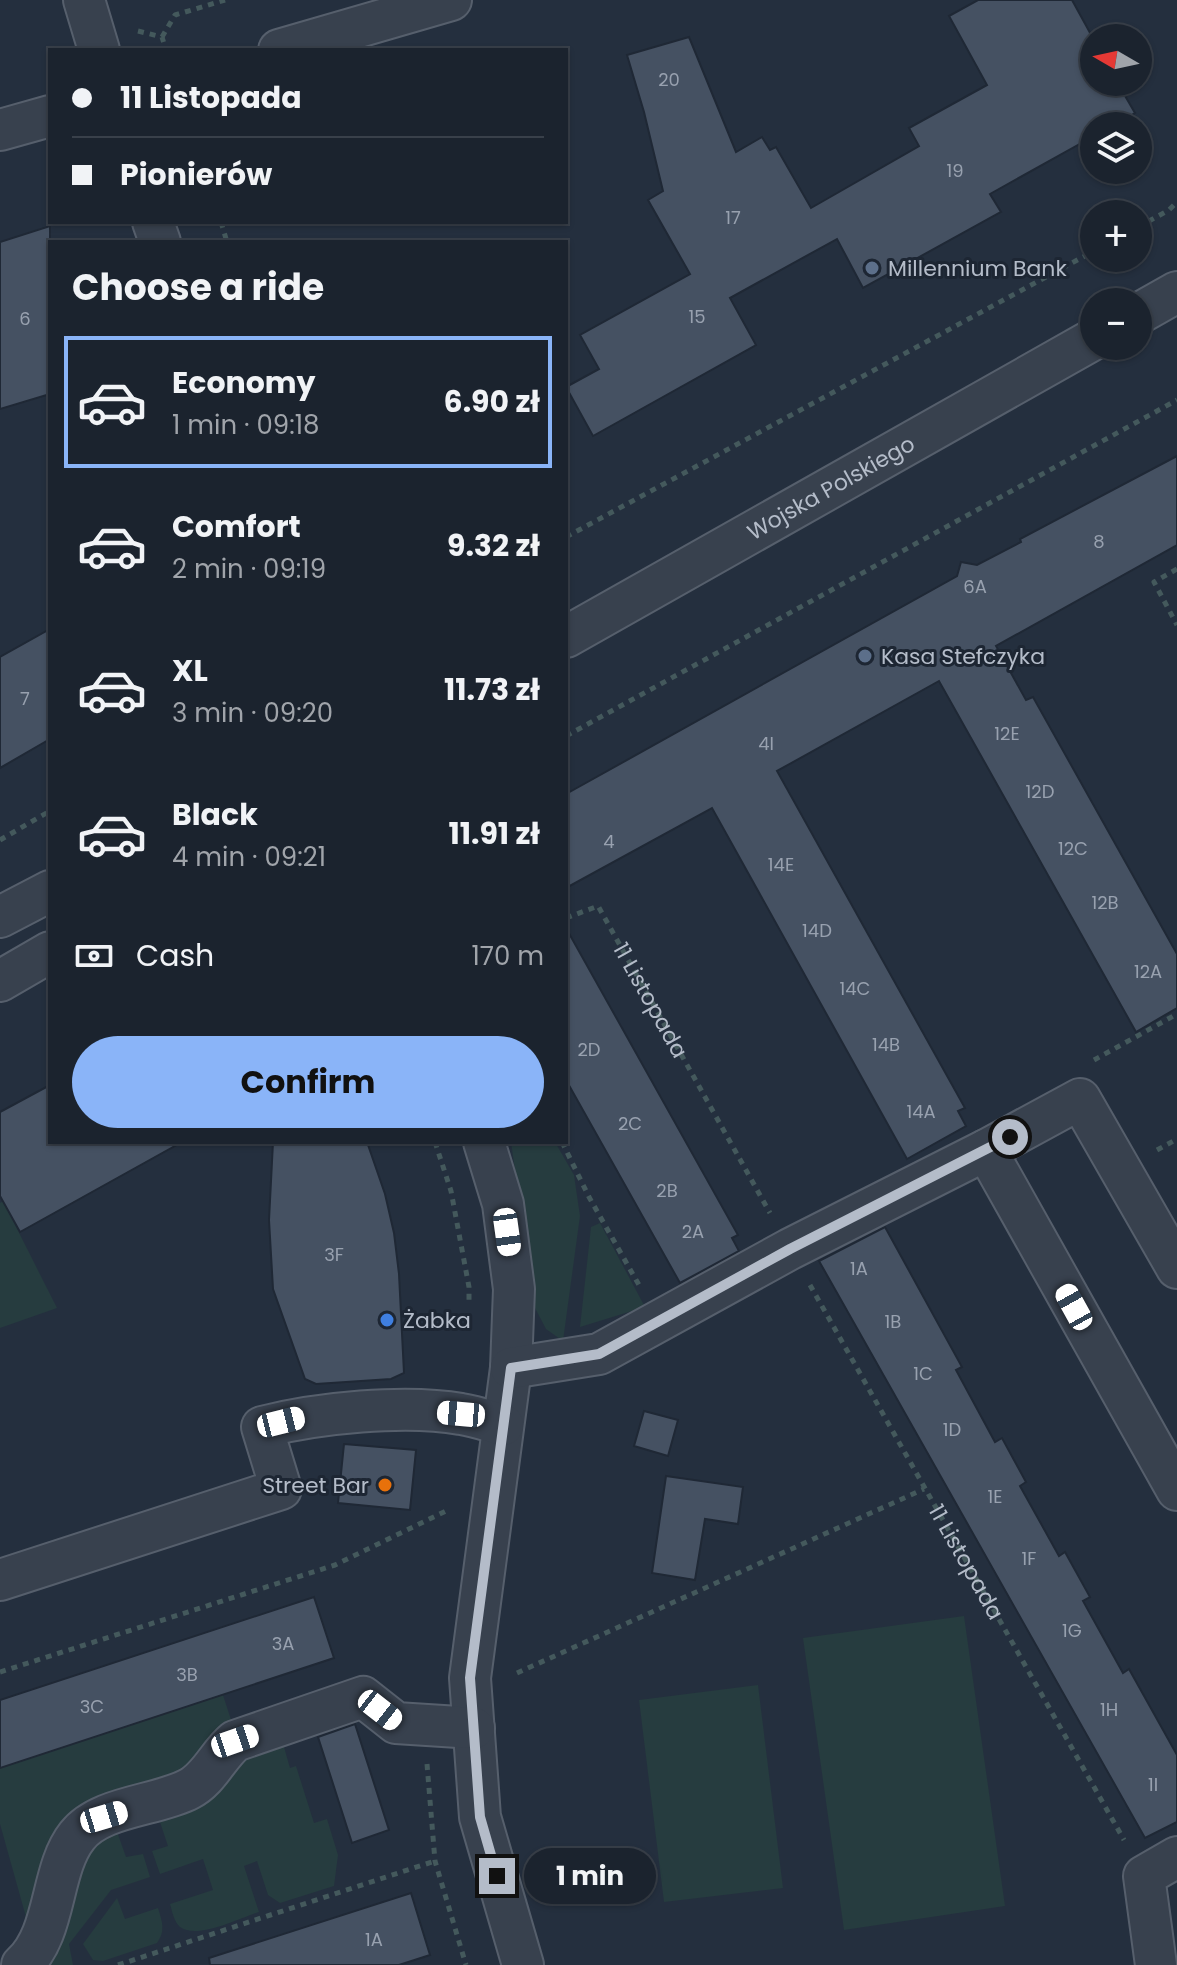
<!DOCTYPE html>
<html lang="en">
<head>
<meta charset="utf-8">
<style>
  body { margin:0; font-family:Poppins,sans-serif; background:#242b36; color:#f1f3f6; height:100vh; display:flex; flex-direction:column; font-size:30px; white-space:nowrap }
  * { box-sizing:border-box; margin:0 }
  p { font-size:26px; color:#a0a4aa }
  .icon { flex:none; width:44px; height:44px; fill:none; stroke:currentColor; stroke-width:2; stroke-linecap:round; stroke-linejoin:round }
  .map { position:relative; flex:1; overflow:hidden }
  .drawer { position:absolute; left:48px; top:240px; width:520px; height:904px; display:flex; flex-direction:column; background:#1b232e; border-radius:0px; box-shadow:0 2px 6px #0004,0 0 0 2px #39404a }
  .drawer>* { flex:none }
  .top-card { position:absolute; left:48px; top:48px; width:520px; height:176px; border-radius:0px; box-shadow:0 2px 6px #0004,0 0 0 2px #39404a; display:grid; align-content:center; height:176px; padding:0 24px; background:#1b232e }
  .needle { width:52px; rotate:279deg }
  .controls { position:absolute; left:1080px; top:24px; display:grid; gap:16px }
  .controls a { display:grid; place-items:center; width:72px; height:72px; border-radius:50%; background:#1b232e; box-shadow:0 2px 6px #0004,0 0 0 2px #39404a; font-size:40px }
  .end { position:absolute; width:36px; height:36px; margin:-18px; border:10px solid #b4bcc9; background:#111; box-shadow:0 0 0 4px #111 }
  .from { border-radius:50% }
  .bubble { position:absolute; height:56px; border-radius:28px; background:#1b232e; box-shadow:0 2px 6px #0004,0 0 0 2px #39404a; font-size:26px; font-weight:700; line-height:56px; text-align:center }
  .car { position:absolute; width:24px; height:48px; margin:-24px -12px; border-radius:10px; box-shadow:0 0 6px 2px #0007; background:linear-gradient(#fff 24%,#345 0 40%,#fff 0 76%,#345 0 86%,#fff 0) }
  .top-card b { display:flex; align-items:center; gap:28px; height:76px; font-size:30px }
  .top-card b+b { border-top:2px solid #39404a }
  .top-card i { width:20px; height:20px; background:#f1f3f6 }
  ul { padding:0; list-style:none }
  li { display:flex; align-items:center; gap:24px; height:132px; margin:0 16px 12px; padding:0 8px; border:4px solid transparent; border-radius:0px }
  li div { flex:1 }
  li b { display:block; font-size:30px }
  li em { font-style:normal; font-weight:700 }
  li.current { border-color:#8ab4f8 }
  li>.icon { width:72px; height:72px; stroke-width:1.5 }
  h2 { padding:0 24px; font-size:36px; line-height:96px }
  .pay { display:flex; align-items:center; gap:20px; height:88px; padding:0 24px; font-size:30px }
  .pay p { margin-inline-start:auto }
  .action { display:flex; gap:16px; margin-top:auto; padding:16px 24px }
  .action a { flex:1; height:92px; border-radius:48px; background:#8ab4f8; color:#111; font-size:32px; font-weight:700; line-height:92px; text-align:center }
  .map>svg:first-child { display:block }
</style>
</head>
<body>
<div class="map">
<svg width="1177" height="1965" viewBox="0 0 1177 1965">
  <rect width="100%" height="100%" fill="#242f3e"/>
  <!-- green -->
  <g fill="#263c3f">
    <path d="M511,1142h44l19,33 6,41 -17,125 -17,-12 -12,-23z"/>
    <path d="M3,1201l54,107 -57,20v-125z"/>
    <path d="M600,1223l45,84 -65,20 11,-100z"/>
    <path d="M964,1616l41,290 -161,24 -41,-292z"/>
    <path d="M758,1685l25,203 -119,14 -25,-202z"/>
    <path d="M223,1695l11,34 -33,36 -109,47 -61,123 -31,-111v-56z"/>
    <path d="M297,1738l1,3 -14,6 6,21 6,-2 18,57 13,-4 11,36 -4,31 -54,17 -12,-8 -11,-34 -13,5 15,46c-19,6 -62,28 -79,15 -6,-5 -8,-16 -10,-23l43,-14 -10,-31 -43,15 -8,-23 16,-5 -11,-33 79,-57z"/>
    <path d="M115,1826l11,31 17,-3 7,23 -39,13 -42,54 4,21h-33l37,-102z"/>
    <path d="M117,1898l8,21 33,-11c4,13 8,23 -1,35l-54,18 -10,-1 -10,-16z"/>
  </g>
  <!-- building -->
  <g fill="#455162" stroke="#1f2835" stroke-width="2">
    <path d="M978,0h94l22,40v42h23l18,31 -23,13h-18v10l-104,58 11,18 -138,76 -26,-49 -107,59 26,47 -163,91 -27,-49 33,-18 -19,-34 110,-61 -42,-74 15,-9 -19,-79 -17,-57 62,-18 47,115 26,-15 8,13 6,-3 35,61 108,-62 -10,-18 78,-43 -38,-69z"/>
    <path d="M50,226v168l-50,15v-167z"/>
    <path d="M1177,456v89l-181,101 30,54 7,-3 144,257v54l-41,24 -197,-351 -162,90 188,337 -7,3 8,15 -59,33 -195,-351 -146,80v-94l391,-218 4,-14 16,3 44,-23 -1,-3z"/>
    <path d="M50,629v110l-50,29v-111z"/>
    <path d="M566,928l172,307 -6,3 7,13 -59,32 -114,-203z"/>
    <path d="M50,1085v57h132l-162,90 -20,-36v-84z"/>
    <path d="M273,1142h94l18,52 9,39 5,41 5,99 -13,6 -75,5 -11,-5 -32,-90 -4,-69z"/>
    <path d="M885,1227l77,140 -6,3 39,72 7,-4 24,44 -6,4 39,70 6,-4 25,45 -7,4 40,72 6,-4 48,86v67l-32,16 -326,-577z"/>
    <path d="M644,1411l34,9 -10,36 -34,-10z"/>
    <path d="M344,1444l72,6 -6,60 -72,-7z"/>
    <path d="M666,1476l77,11 -5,37 -33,-5 -10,61 -43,-7z"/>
    <path d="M314,1597l20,61 -334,110v-68z"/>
    <path d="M355,1724l34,106 -37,13 -34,-106z"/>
    <path d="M411,1893l19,62 -31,10h-189l-1,-7z"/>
  </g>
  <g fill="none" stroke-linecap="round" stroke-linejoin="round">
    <defs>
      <g id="minor">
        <path d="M84,0l15,50"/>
        <path d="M279,50l172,-50"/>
        <path d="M0,130l50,-14"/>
        <path d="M153,222l7,20"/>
        <path d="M1138,314l39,-22"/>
        <path id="s3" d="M566,637l528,-298"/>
        <path d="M0,917l50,-26"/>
        <path d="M0,981l50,-29"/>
        <path d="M484,1142l19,62 11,85 -3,79 -41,310 10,139 43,148"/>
        <path d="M986,1150l94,-51 97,169"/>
        <path d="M511,1368l88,-14 191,-105 196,-99 191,340"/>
        <path d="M0,1580l281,-91 -19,-62c55,-14 143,-23 199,-13 14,2 28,7 42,11"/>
        <path d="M22,1965c35,-31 28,-95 55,-129 23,-30 80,-30 112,-47 20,-10 29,-34 46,-48l128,-44 33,26 78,5"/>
        <path d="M1156,1965l-12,-89 33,-19"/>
      </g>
    </defs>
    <!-- minor casing -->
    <use href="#minor" stroke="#565f6c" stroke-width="44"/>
    <!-- path -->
    <g stroke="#44595c" stroke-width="5" stroke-dasharray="6 6" stroke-linecap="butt">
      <path d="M138,31l24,6 4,13"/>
      <path d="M162,37l13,-22 50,-15"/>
      <path d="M221,222l6,20"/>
      <path d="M1138,227l31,-17 8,-8"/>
      <path d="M566,537l528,-286"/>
      <path d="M1177,569l-23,13 23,43"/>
      <path d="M566,736l611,-336"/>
      <path d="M0,840l50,-29"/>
      <path id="s1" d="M566,918l32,-12 172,307"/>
      <path d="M1094,1060l83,-46"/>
      <path d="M435,1142l16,49 18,96v14"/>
      <path d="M562,1142l27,55 50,88"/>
      <path d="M1157,1150l20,-11"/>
      <path id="s2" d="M810,1285l314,555"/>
      <path d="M0,1672l335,-107 113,-55"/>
      <path d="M517,1673l407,-184"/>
      <path d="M427,1764l8,97 31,104"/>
      <path d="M118,1965l317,-104"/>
    </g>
    <!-- minor -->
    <use href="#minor" stroke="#38414e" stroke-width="40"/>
  </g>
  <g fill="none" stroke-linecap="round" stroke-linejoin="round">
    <!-- route -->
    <path stroke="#b4bcc9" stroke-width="10" d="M497,1876l-17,-59 -10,-139 41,-310 88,-14 191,-105 220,-112"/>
  </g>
  <!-- markers -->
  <g fill="#5c6f8a" stroke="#1d2633" stroke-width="3">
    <circle cx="872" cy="268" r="8"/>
    <circle cx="865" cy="656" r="8"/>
  </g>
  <circle fill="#3f7fe0" stroke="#1d2633" stroke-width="3" cx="387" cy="1320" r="8"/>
  <circle fill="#e8710a" stroke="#1d2633" stroke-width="3" cx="385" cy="1485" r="8"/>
  <g text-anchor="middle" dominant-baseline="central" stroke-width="6" stroke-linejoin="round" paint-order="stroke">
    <!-- number labels -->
    <g font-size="18" fill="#98a1af">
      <text x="669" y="79">20</text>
      <text x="955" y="170">19</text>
      <text x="733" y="217">17</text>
      <text x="697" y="316">15</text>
      <text x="25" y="318">6</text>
      <text x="1099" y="541">8</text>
      <text x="975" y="586">6A</text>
      <text x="25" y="698">7</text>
      <text x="1007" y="733">12E</text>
      <text x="766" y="743">4I</text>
      <text x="1040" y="791">12D</text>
      <text x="609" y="841">4</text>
      <text x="1073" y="848">12C</text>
      <text x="781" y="864">14E</text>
      <text x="1105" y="902">12B</text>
      <text x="817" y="930">14D</text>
      <text x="1148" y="971">12A</text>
      <text x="855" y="988">14C</text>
      <text x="886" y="1044">14B</text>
      <text x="589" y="1049">2D</text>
      <text x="921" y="1111">14A</text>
      <text x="630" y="1123">2C</text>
      <text x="667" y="1190">2B</text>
      <text x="693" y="1231">2A</text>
      <text x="334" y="1254">3F</text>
      <text x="859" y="1268">1A</text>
      <text x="893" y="1321">1B</text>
      <text x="923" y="1373">1C</text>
      <text x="952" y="1429">1D</text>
      <text x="995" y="1496">1E</text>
      <text x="1029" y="1558">1F</text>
      <text x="1072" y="1630">1G</text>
      <text x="283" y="1643">3A</text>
      <text x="187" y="1674">3B</text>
      <text x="92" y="1706">3C</text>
      <text x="1109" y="1709">1H</text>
      <text x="1153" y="1784">1I</text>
      <text x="374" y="1939">1A</text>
    </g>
    <!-- poi labels -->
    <g font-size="22" fill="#b4bcc9" stroke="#1d2633" text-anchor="start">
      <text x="888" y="268">Millennium Bank</text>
      <text x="881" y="656">Kasa Stefczyka</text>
      <text x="403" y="1320">Żabka</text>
      <text x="369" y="1485" text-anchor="end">Street Bar</text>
    </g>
    <!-- street labels -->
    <g font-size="22" fill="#b4bcc9" stroke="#1d2633">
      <text stroke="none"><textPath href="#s3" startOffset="304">Wojska Polskiego</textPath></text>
      <text stroke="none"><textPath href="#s1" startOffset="142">11 Listopada</textPath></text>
      <text stroke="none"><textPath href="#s2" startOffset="318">11 Listopada</textPath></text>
    </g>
  </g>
</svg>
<div class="controls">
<a><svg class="needle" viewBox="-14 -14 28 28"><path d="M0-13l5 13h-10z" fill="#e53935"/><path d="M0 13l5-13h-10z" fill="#a0a4aa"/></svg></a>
<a><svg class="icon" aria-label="layers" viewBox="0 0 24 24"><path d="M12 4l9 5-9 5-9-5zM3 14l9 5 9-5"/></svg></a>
<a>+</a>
<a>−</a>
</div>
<i class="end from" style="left:1010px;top:1137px"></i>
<i class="end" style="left:497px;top:1876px"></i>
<div class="bubble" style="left:524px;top:1848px;width:132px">1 min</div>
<i class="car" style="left:507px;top:1232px;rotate:172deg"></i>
<i class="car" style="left:1074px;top:1307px;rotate:331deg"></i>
<i class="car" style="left:461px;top:1414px;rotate:275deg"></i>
<i class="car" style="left:281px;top:1422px;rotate:76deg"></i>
<i class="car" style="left:380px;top:1710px;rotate:128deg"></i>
<i class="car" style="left:235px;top:1741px;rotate:71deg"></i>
<i class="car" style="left:104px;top:1817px;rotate:73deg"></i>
<div class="top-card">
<b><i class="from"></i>11 Listopada</b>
<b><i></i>Pionierów</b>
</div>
<section class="drawer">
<h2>Choose a ride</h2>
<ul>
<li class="current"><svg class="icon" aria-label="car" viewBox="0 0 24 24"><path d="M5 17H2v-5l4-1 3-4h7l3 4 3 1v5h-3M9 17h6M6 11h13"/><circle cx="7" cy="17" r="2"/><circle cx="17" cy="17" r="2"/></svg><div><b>Economy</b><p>1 min · 09:18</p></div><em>6.90 zł</em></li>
<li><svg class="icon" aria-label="car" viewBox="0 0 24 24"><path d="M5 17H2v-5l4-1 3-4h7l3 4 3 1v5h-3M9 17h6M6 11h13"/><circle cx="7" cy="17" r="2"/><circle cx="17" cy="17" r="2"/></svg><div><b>Comfort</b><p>2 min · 09:19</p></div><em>9.32 zł</em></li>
<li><svg class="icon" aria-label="car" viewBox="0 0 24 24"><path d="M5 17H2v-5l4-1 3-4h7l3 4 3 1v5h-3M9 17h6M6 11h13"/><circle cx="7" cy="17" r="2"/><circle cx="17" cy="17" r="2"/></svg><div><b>XL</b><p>3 min · 09:20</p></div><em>11.73 zł</em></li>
<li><svg class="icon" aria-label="car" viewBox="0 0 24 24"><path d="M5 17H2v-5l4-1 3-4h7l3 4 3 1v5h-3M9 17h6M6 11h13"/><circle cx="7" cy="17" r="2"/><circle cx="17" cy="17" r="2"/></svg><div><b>Black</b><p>4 min · 09:21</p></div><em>11.91 zł</em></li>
</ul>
<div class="pay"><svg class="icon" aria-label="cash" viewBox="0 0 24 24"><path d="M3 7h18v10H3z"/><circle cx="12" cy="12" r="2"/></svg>Cash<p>170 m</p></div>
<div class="action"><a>Confirm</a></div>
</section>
</div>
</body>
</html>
